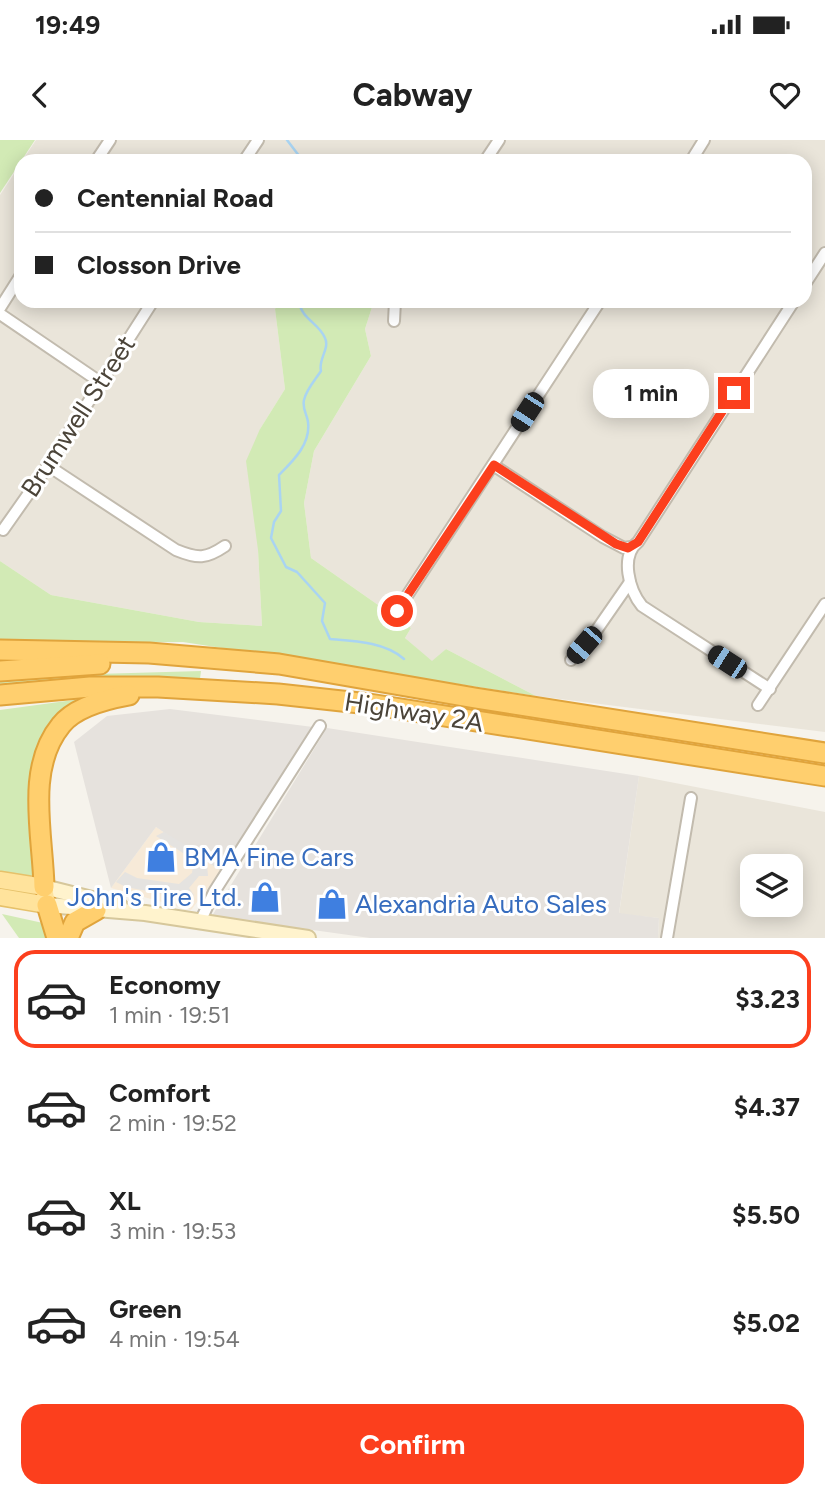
<!DOCTYPE html>
<html lang="en">
<head>
<meta charset="utf-8">
<style>
  body { margin:0; font-family:Figtree,sans-serif; background:#f2f2f2; color:#222; height:100vh; display:flex; flex-direction:column; font-size:26px; white-space:nowrap }
  * { box-sizing:border-box; margin:0 }
  p { font-size:23px; color:#767676 }
  .icon { flex:none; width:38px; height:38px; fill:none; stroke:currentColor; stroke-width:2; stroke-linecap:round; stroke-linejoin:round }
  .map { position:relative; height:798px; overflow:hidden }
  .sheet { display:flex; flex-direction:column; background:#fff; flex:1 }
  .sheet>* { flex:none }
  .guide { position:absolute; left:14px; top:14px; width:798px; height:154px; border-radius:21px; box-shadow:0 4px 18px #0003; display:grid; align-content:center; height:154px; padding:0 21px; background:#fff }
  .tools { position:absolute; left:740px; top:714px; display:grid; gap:14px }
  .tools a { display:grid; place-items:center; width:63px; height:63px; border-radius:14px; background:#fff; box-shadow:0 4px 18px #0003; font-size:35px }
  .end { position:absolute; width:32px; height:32px; margin:-16px; border:9px solid #fc3f1d; background:#fff; box-shadow:0 0 0 4px #fff }
  .from { border-radius:50% }
  .bubble { position:absolute; height:49px; border-radius:21px; background:#fff; box-shadow:0 4px 18px #0003; font-size:23px; font-weight:700; line-height:49px; text-align:center }
  .car { position:absolute; width:21px; height:42px; margin:-21px -10px; border-radius:9px; box-shadow:0 0 5px 2px #0007; background:linear-gradient(#222 24%,#8ab4d8 0 40%,#222 0 76%,#8ab4d8 0 86%,#222 0) }
  .guide b { display:flex; align-items:center; gap:24px; height:66px; font-size:26px }
  .guide b+b { border-top:2px solid #e0e0e0 }
  .guide i { width:18px; height:18px; background:#222 }
  ul { padding:12px 0 0; list-style:none }
  li { display:flex; align-items:center; gap:21px; height:98px; margin:0 14px 10px; padding:0 7px; border:4px solid transparent; border-radius:21px }
  li div { flex:1 }
  li b { display:block; font-size:26px }
  li em { font-style:normal; font-weight:700 }
  li.active { border-color:#fc3f1d }
  li>.icon { width:63px; height:63px; stroke-width:1.5 }
  .button { display:flex; gap:14px; margin-top:auto; padding:14px 21px }
  .button a { flex:1; height:80px; border-radius:21px; background:#fc3f1d; color:#fff; font-size:28px; font-weight:700; line-height:80px; text-align:center }
  .status { display:flex; justify-content:space-between; align-items:center; height:49px; padding:0 35px; background:#fff; direction:ltr }
  .status svg { height:19px; fill:currentColor }
  header { display:flex; justify-content:space-between; align-items:center; height:91px; padding:0 21px; background:#fff; font-size:32px; font-weight:700 }
  .map>svg:first-child { display:block }
</style>
</head>
<body>
<div class="status"><b>19:49</b><svg viewBox="0 0 49 12"><path d="M0 12V9h3v3zM5 12V6h3v6zM10 12V3h3v9zM15 12V0h3v12zM26 1h20v11H26zM47 4h2v5h-2z"/></svg></div>
<header><svg class="icon" aria-label="back" viewBox="0 0 24 24"><path d="M15 5l-7 7 7 7"/></svg>Cabway<svg class="icon" aria-label="heart" viewBox="0 0 24 24"><path d="M12 20l-8-8c-3-5 5-10 8-4 3-6 11-1 8 4z"/></svg></header>
<div class="map">
<svg width="825" height="798" viewBox="0 0 825 798">
  <rect width="100%" height="100%" fill="#f6f3ec"/>
  <!-- residential -->
  <g fill="#eae5da" fill-rule="evenodd">
    <path d="M36,0h789v592l-289,-36 -90,-47 -14,13 -27,-24 6,-10 -100,-70 -7,-55 10,-52 57,-95 -6,-27 9,-28h431v-140h-783z"/>
    <path d="M21,23v138h259l-5,8 10,80 -25,40 -2,121 4,76 -63,-4 -148,-27 -51,-34v-366z"/>
    <path d="M639,636l186,36v126h-167l1,-20 -40,-4zM752,726h39v39h-39z"/>
  </g>
  <!-- commercial -->
  <path fill="#f7ead8" d="M156,687l65,44 -30,39 -80,-22z"/>
  <!-- industrial -->
  <g fill="#e6e2dd">
    <path d="M170,569l143,18 -92,144 -65,-44 -45,61 -37,-146 33,-26z"/>
    <path d="M327,588l312,48 -20,137 40,5 -1,20h-288l-158,-22z"/>
  </g>
  <!-- green -->
  <g fill="#d2eab5">
    <path d="M0,0h35l-35,53z"/>
    <path d="M280,161h94l-9,28 6,27 -57,95 -10,52 7,55 100,70 -6,10 27,23 14,-12 90,47 -353,-54 -183,1v-82l51,34 148,27 63,4 -4,-76 -12,-89 14,-32 25,-40 -10,-80z"/>
    <path d="M201,531l-1,8 -145,2 -55,7v-8l61,-5z"/>
    <path d="M81,559l1,6 -37,33 -8,141 -37,-6v-163z"/>
    <path d="M2,774l41,9 6,15h-30z"/>
  </g>
  <!-- parking -->
  <path fill="#e5e3e0" d="M164,692l45,27 -10,4 1,2h7l1,11h-9l-10,12 5,7 -9,3 -7,-6 -5,4 -47,-9 -10,-5 9,-10 12,6 42,6 13,-11 2,-13 -38,-24z"/>
  <g fill="none" stroke-linecap="round" stroke-linejoin="round">
    <!-- stream -->
    <g stroke="#a9d4f2" stroke-width="2.5">
      <path d="M287,0l16,21"/>
      <path d="M299,161c2,18 20,22 26,37 5,11 -7,21 -4,33 -6,9 -15,19 -17,29 -2,9 3,14 4,22 3,22 -15,39 -29,53l2,36 -7,11 -3,16 15,29 11,5 28,31 -3,18 8,18c24,2 55,3 74,20"/>
    </g>
    <defs>
      <g id="minor">
        <path d="M96,21l14,-21"/>
        <path d="M244,21l14,-21"/>
        <path d="M485,21l14,-21"/>
        <path d="M691,21l13,-21"/>
        <path d="M805,144l20,-31"/>
        <path d="M0,168l21,-33"/>
        <path d="M0,174l100,68"/>
        <path d="M394,181l1,-20"/>
        <path d="M47,325l129,85c22,9 30,9 49,-4"/>
        <path d="M493,325l110,72 21,11 7,-1"/>
        <path d="M3,390l38,-54 112,-175"/>
        <path d="M397,471l203,-310"/>
        <path d="M571,520l25,-29 34,-49"/>
        <path d="M770,549l-128,-83c-13,-16 -22,-50 -4,-64l156,-241"/>
        <path d="M758,565l67,-101"/>
        <path d="M200,782l14,-30 106,-166"/>
        <path d="M667,798l24,-140"/>
      </g>
      <g id="secondary">
        <path d="M44,747l76,19"/>
        <path d="M47,765l98,8 163,25"/>
      </g>
      <path id="primary" d="M0,740l44,7 3,18 -47,-8"/>
      <g id="motorway">
        <path d="M0,510l149,3 130,11 196,34 350,55"/>
        <path d="M0,531l100,-7"/>
        <path d="M0,555l90,-8h68l120,7 91,10 456,72"/>
        <path d="M44,747c-1,-52 -19,-118 17,-162 14,-18 46,-26 68,-30"/>
        <path d="M47,765l10,33"/>
        <path d="M68,798l7,-16 21,-12"/>
      </g>
    </defs>
    <!-- minor casing -->
    <use href="#minor" stroke="#c2bbae" stroke-width="14"/>
    <!-- secondary casing -->
    <use href="#secondary" stroke="#d6c79b" stroke-width="18"/>
    <!-- primary casing -->
    <use href="#primary" stroke="#e6c16a" stroke-width="19"/>
    <!-- motorway casing -->
    <use href="#motorway" stroke="#e0a43c" stroke-width="23"/>
    <!-- minor -->
    <use href="#minor" stroke="#fff" stroke-width="10"/>
    <!-- secondary -->
    <use href="#secondary" stroke="#fff3cd" stroke-width="14"/>
    <!-- primary -->
    <use href="#primary" stroke="#ffe39c" stroke-width="16"/>
    <!-- motorway -->
    <use href="#motorway" stroke="#ffcf6e" stroke-width="19"/>
  </g>
  <g fill="none" stroke-linecap="round" stroke-linejoin="round">
    <!-- route -->
    <path stroke="#fc3f1d" stroke-width="9" d="M397,471l97,-146 122,79 12,4 10,-6 96,-149"/>
  </g>
  <!-- icons -->
  <defs>
    <symbol id="shop-bare" viewBox="-9 -9 18 18"><path d="M-5-2.5h2.3a2.7 3.5 0 0 1 5.4 0H5L5.5 6h-11ZM-1.5-2.5h3a1.5 2.3 0 0 0-3 0Z" fill="#3f7fe0" stroke="#fff" stroke-width="2.5" paint-order="stroke"/></symbol>
  </defs>
  <g fill-rule="evenodd">
    <use href="#shop-bare" x="139" y="695" width="44" height="44"/>
    <use href="#shop-bare" x="243" y="735" width="44" height="44"/>
    <use href="#shop-bare" x="310" y="742" width="44" height="44"/>
  </g>
  <g text-anchor="middle" dominant-baseline="central" stroke-width="6" stroke-linejoin="round" paint-order="stroke">
    <!-- street labels -->
    <g font-size="26" fill="#4b4439" stroke="#fff">
      <text transform="translate(78 276) rotate(-57)">Brumwell Street</text>
      <text transform="translate(414 572) rotate(9)">Highway 2A</text>
    </g>
    <!-- shop labels -->
    <g font-size="26" fill="#366cbe" stroke="#fff" text-anchor="start">
      <text x="184" y="717">BMA Fine Cars</text>
      <text x="242" y="757" text-anchor="end">John's Tire Ltd.</text>
      <text x="355" y="764">Alexandria Auto Sales</text>
    </g>
  </g>
</svg>
<div class="tools">
<a><svg class="icon" aria-label="layers" viewBox="0 0 24 24"><path d="M12 4l9 5-9 5-9-5zM3 14l9 5 9-5"/></svg></a>
</div>
<i class="end from" style="left:397px;top:471px"></i>
<i class="end" style="left:734px;top:253px"></i>
<div class="bubble" style="left:593px;top:229px;width:116px">1 min</div>
<i class="car" style="left:527px;top:272px;rotate:213deg"></i>
<i class="car" style="left:584px;top:505px;rotate:221deg"></i>
<i class="car" style="left:727px;top:522px;rotate:303deg"></i>
<div class="guide">
<b><i class="from"></i>Centennial Road</b>
<b><i></i>Closson Drive</b>
</div>
</div>
<section class="sheet">
<ul>
<li class="active"><svg class="icon" aria-label="car" viewBox="0 0 24 24"><path d="M5 17H2v-5l4-1 3-4h7l3 4 3 1v5h-3M9 17h6M6 11h13"/><circle cx="7" cy="17" r="2"/><circle cx="17" cy="17" r="2"/></svg><div><b>Economy</b><p>1 min · 19:51</p></div><em>$3.23</em></li>
<li><svg class="icon" aria-label="car" viewBox="0 0 24 24"><path d="M5 17H2v-5l4-1 3-4h7l3 4 3 1v5h-3M9 17h6M6 11h13"/><circle cx="7" cy="17" r="2"/><circle cx="17" cy="17" r="2"/></svg><div><b>Comfort</b><p>2 min · 19:52</p></div><em>$4.37</em></li>
<li><svg class="icon" aria-label="car" viewBox="0 0 24 24"><path d="M5 17H2v-5l4-1 3-4h7l3 4 3 1v5h-3M9 17h6M6 11h13"/><circle cx="7" cy="17" r="2"/><circle cx="17" cy="17" r="2"/></svg><div><b>XL</b><p>3 min · 19:53</p></div><em>$5.50</em></li>
<li><svg class="icon" aria-label="car" viewBox="0 0 24 24"><path d="M5 17H2v-5l4-1 3-4h7l3 4 3 1v5h-3M9 17h6M6 11h13"/><circle cx="7" cy="17" r="2"/><circle cx="17" cy="17" r="2"/></svg><div><b>Green</b><p>4 min · 19:54</p></div><em>$5.02</em></li>
</ul>
<div class="button"><a>Confirm</a></div>
</section>
</body>
</html>
